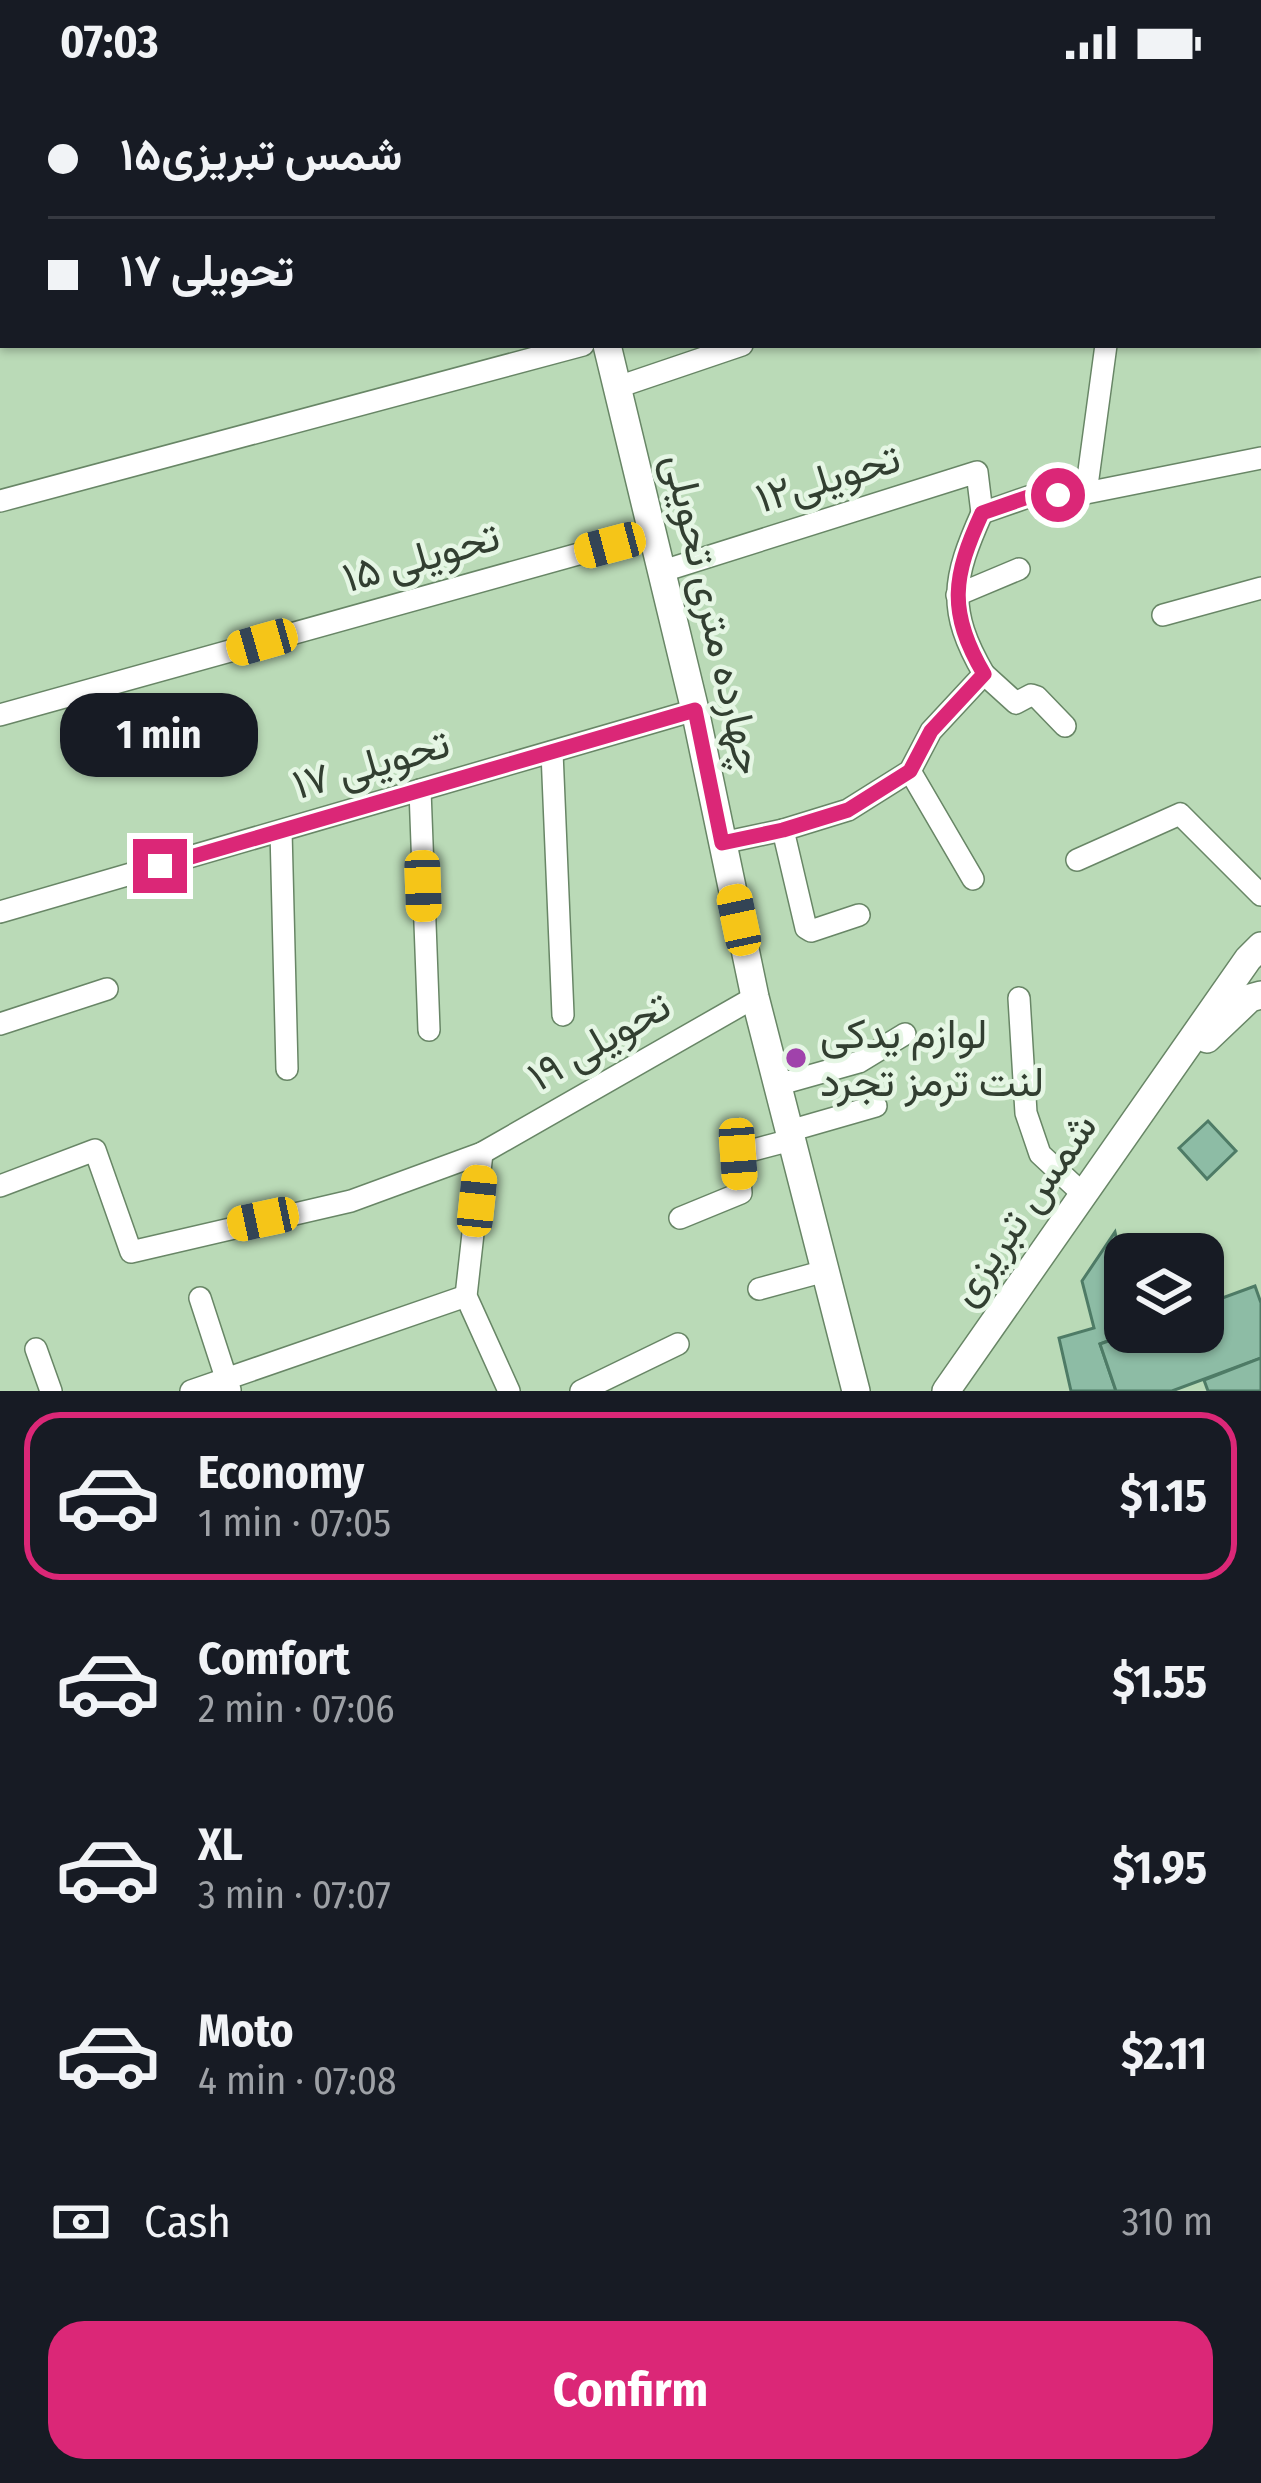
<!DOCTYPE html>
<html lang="en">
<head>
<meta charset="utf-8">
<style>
  body { margin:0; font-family:"Fira Sans Condensed",Vazirmatn,sans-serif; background:#242831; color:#f1f3f6; height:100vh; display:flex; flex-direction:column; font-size:45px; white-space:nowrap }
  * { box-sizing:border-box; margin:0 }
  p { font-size:39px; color:#9ea1a6 }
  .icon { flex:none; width:66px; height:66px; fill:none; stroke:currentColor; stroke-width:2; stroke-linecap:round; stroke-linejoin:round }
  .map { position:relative; height:1307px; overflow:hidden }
  .side { display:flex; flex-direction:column; background:#171b24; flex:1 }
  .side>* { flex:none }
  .top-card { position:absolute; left:0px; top:0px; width:1263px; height:264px; box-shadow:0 3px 9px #0004; display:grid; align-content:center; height:264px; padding:0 48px; background:#171b24 }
  .controls { position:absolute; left:1104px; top:1149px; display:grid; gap:24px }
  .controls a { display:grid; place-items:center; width:120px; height:120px; border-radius:24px; background:#171b24; box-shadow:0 3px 9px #0004; font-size:60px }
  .end { position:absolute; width:54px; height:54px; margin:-27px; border:15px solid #db2777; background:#fff; box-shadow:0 0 0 6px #fff }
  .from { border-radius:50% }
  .bubble { position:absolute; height:84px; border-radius:36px; background:#171b24; box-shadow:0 3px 9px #0004; font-size:39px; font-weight:700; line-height:84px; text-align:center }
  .car { position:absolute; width:36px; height:72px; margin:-36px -18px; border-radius:15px; box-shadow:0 0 9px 3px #0007; background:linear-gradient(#f5c518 24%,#345 0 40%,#f5c518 0 76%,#345 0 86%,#f5c518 0) }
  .top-card b { display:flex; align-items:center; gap:42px; height:114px; font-size:45px }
  .top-card b+b { border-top:3px solid #363941 }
  .top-card i { width:30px; height:30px; background:#f1f3f6 }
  ul { padding:21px 0 0; list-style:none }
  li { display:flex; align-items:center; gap:36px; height:168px; margin:0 24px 18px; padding:0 24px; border:6px solid transparent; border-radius:36px }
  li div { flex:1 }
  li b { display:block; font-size:45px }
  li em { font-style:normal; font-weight:700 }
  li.on { border-color:#db2777 }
  li>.icon { width:108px; height:108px; stroke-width:1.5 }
  .pay { display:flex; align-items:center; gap:30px; height:132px; padding:0 48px; font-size:45px }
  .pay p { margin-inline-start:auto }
  .primary-button { display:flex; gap:24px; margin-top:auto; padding:24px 48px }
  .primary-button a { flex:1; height:138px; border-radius:36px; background:#db2777; color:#fff; font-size:48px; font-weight:700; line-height:138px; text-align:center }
  .status { display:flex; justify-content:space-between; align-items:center; height:84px; padding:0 60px; background:#171b24; direction:ltr }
  .status svg { height:33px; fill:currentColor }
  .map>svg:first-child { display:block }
</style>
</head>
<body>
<div class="status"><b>07:03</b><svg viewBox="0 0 49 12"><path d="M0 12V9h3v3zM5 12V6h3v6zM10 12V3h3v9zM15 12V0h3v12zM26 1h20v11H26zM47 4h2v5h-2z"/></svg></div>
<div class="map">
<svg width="1261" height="1307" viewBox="0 0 1261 1307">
  <rect width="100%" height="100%" fill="#badab7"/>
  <!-- building -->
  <g fill="#8dbca5" stroke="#4e7b66" stroke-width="3">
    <path d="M1208,1037l28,30 -29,28 -28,-31z"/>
    <path d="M1115,1148l10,45v55h8l-33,12 16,47h-45l-12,-53 35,-10 -12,-47z"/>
    <path d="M1255,1202l6,17v55l-89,33h-56l-16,-47 33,-12h70v-27z"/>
    <path d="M1261,1274v33h-53l-4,-11z"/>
  </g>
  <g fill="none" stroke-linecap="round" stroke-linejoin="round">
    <defs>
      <path id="lane" d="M1260,252h1"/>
      <g id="street">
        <path d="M934,3l8,-3"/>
        <path d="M0,184l3,-1"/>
        <path d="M618,303l124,-42"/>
        <path d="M1086,409l20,-148"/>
        <path d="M0,417l583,-156"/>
        <path d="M982,429l46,-16 58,-4 175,-35"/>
        <path d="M663,487l314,-99 5,41"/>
        <path d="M957,511l62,-26"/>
        <path d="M1163,531l98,-27"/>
        <path d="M984,590l32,29 15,-8 6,2 28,29"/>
        <path d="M0,631l654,-182"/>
        <path d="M552,668l11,263"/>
        <path d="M910,687l63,108"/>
        <path d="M420,706l9,240"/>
        <path d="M783,746l23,98 5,3 48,-16"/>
        <path d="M281,747l6,238"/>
        <path d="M722,759l61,-13 65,-20 62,-39 21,-40 53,-57c-38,-65 -31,-96 -2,-161"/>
        <path d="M1077,776l103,-46 81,81"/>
        <path d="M0,828l695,-202"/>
        <path d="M1019,914l7,115 14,41 44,41"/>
        <path d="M0,940l107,-35"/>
        <path d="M777,1001l82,-23 46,-28"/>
        <path d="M789,1047l87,-25"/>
        <path d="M482,1069l-16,143 43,95"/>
        <path d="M0,1102l95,-36 36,102 220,-51 131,-48 273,-156"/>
        <path d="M680,1134l61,-25 -3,-39 53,-14"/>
        <path d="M759,1205l66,-18"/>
        <path d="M200,1214l30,92"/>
        <path d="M36,1265l15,42"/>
        <path d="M191,1307l275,-95"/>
        <path d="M581,1307l97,-47"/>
      </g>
      <g id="secondary">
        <path d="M542,0l1,3"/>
        <path d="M607,261l88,365 60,287 101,394"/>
        <path d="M1207,955l43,-41 11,-3"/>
        <path d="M946,1307l302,-432 13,-13"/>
      </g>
    </defs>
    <!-- lane casing -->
    <use href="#lane" stroke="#688666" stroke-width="14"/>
    <!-- street casing -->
    <use href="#street" stroke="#688666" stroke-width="24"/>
    <!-- secondary casing -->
    <use href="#secondary" stroke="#688666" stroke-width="30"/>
    <!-- lane -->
    <use href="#lane" stroke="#fff" stroke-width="10"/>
    <!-- street -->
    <use href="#street" stroke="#fff" stroke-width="21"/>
    <!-- secondary -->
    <use href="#secondary" stroke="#fff" stroke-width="27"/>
  </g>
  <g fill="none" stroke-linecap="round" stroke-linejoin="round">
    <!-- route -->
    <path stroke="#db2777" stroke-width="15" d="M160,782l535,-156 27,133 61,-13 65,-20 62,-39 21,-40 53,-57c-37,-63 -31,-98 -2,-161l46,-16 30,-2"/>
  </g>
  <!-- markers -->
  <circle fill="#a042ab" stroke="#e5f6e4" stroke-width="4.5" cx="796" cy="974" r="12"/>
  <g text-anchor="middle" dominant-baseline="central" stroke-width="9" stroke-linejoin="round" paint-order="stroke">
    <!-- street labels -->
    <g font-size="42" fill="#323f31" stroke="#e5f6e4">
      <text transform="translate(828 394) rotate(-17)">تحویلی۱۲</text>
      <text transform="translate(421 473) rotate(-16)">تحویلی ۱۵</text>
      <text transform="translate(714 530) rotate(77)">چهارده متری تحویلی</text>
      <text transform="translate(371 680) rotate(-16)">تحویلی ۱۷</text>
      <text transform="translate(599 957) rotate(-30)">تحویلی ۱۹</text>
      <text transform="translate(1023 1125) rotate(-55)">شمس تبریزی</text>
    </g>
    <!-- poi labels -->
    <g font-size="42" fill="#323f31" stroke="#e5f6e4" text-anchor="start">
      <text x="820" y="950">لوازم یدکی<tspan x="820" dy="48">لنت ترمز تجرد</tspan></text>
    </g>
  </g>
</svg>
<div class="controls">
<a><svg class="icon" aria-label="layers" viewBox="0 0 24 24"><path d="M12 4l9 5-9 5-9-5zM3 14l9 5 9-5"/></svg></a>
</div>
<i class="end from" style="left:1058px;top:411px"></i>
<i class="end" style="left:160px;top:782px"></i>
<div class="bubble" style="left:60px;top:609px;width:198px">1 min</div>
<i class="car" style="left:610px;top:461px;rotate:255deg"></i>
<i class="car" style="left:262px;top:558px;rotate:254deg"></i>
<i class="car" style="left:423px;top:802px;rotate:178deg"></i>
<i class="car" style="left:739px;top:836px;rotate:348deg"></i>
<i class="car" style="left:738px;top:1070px;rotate:176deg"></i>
<i class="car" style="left:477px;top:1117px;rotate:6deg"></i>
<i class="car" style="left:263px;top:1135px;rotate:258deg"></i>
<div class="top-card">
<b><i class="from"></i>شمس تبریزی۱۵</b>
<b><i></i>تحویلی ۱۷</b>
</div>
</div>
<section class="side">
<ul>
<li class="on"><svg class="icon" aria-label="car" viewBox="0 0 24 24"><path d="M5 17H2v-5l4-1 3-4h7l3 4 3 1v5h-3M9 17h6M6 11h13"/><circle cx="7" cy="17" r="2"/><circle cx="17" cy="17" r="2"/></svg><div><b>Economy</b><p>1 min · 07:05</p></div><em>$1.15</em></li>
<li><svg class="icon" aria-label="car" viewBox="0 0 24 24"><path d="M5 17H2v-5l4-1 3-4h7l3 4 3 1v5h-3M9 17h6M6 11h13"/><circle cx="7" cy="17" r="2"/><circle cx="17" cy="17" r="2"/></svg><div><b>Comfort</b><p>2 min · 07:06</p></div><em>$1.55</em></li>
<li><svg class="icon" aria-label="car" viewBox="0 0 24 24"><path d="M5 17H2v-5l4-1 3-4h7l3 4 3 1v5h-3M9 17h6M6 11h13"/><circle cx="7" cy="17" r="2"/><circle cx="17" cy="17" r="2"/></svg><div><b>XL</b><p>3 min · 07:07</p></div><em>$1.95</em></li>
<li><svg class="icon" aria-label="car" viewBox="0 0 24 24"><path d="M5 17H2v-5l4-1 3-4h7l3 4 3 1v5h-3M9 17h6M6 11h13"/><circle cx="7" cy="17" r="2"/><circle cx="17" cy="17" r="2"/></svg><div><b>Moto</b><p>4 min · 07:08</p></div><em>$2.11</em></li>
</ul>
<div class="pay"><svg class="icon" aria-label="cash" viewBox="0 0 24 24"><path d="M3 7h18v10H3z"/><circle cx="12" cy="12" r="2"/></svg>Cash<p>310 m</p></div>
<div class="primary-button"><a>Confirm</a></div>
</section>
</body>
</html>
